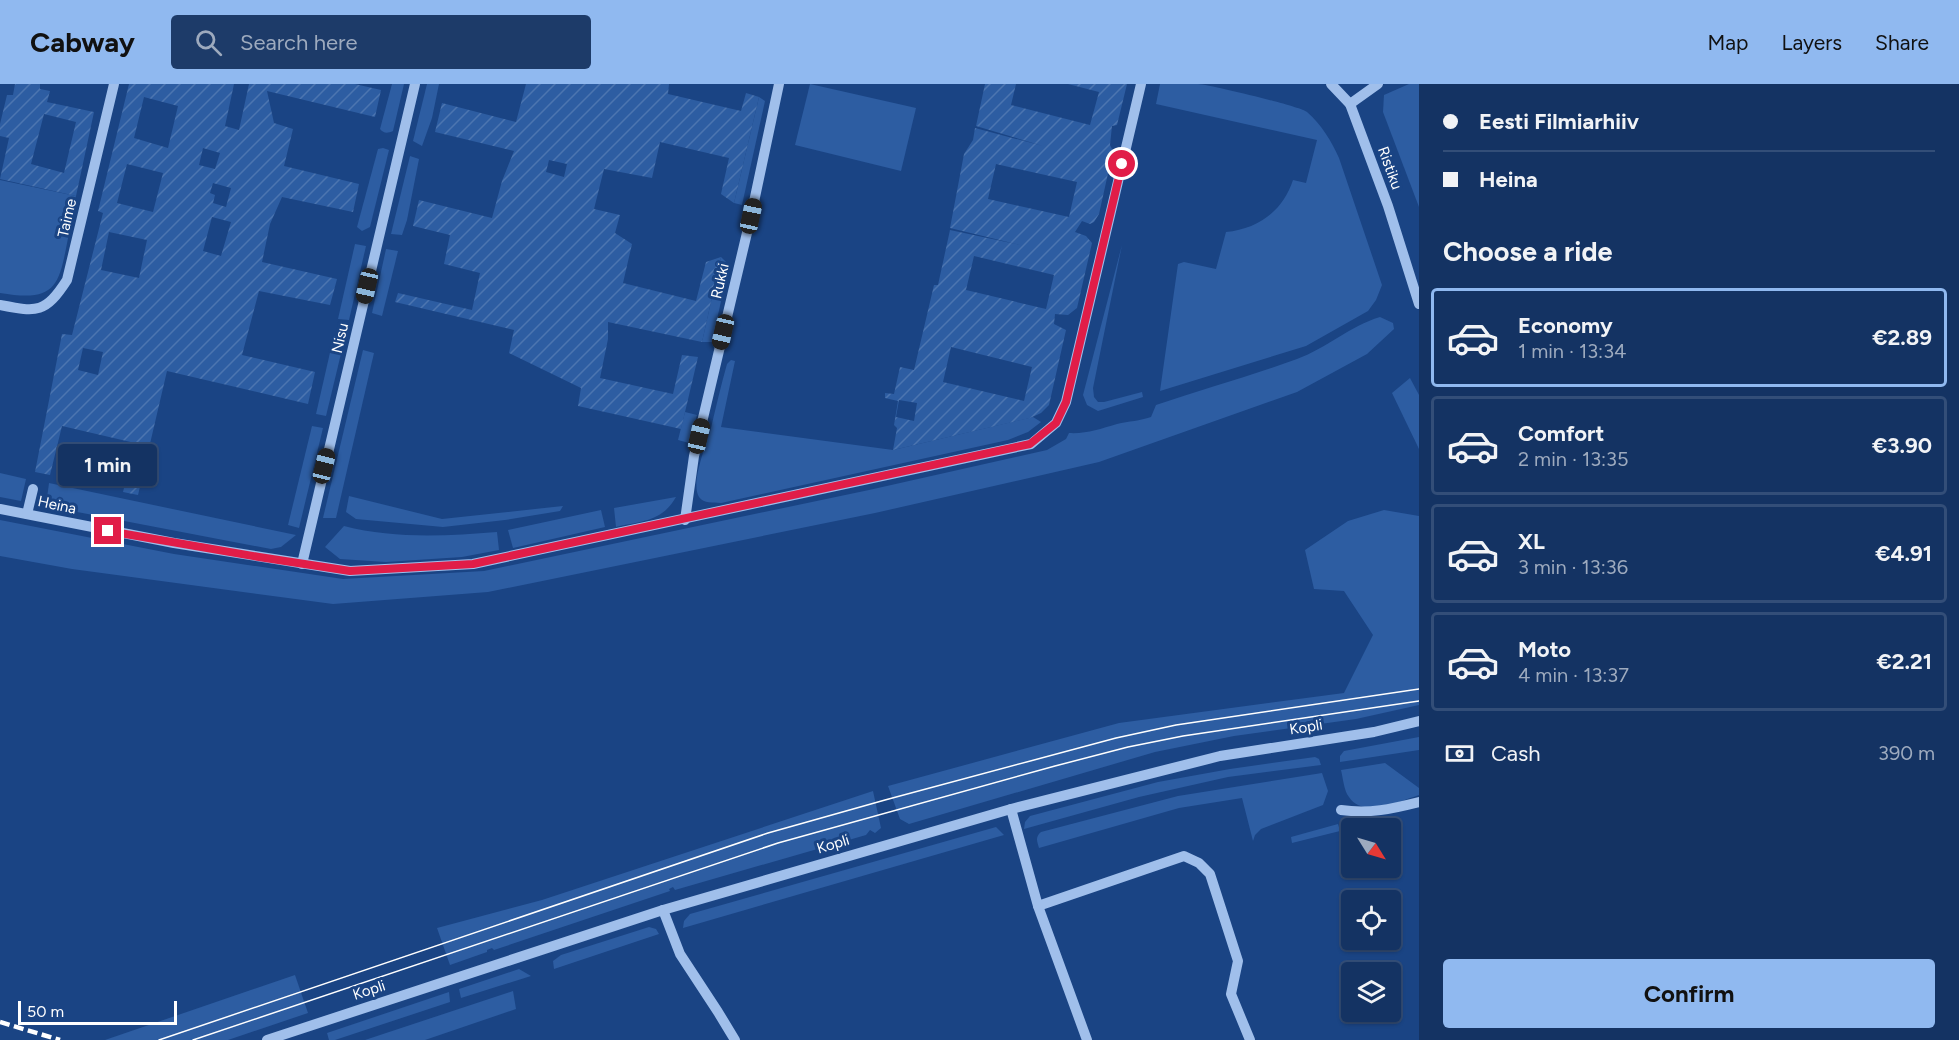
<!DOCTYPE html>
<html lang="en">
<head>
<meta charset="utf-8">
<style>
  body { margin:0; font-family:Figtree,sans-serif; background:#1d3b69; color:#f1f3f6; height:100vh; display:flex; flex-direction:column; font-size:22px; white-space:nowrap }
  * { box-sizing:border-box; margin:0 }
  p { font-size:20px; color:#9daabe }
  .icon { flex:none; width:33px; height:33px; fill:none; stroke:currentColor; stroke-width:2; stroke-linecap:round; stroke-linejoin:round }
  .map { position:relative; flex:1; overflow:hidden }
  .side { display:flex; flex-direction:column; background:#143363; width:540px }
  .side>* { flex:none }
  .top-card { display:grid; align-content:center; height:132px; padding:0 24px; background:#143363 }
  .needle { width:39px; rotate:127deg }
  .buttons { position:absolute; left:1341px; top:734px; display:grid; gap:12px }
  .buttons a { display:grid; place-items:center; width:60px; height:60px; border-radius:6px; background:#143363; box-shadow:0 2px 4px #0004,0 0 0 2px #334e78; font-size:30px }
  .scale { position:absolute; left:18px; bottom:15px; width:159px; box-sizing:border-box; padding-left:6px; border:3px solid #fff; border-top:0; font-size:16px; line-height:21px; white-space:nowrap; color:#fff; -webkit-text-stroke:4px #1a4484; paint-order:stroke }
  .end { position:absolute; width:27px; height:27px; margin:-14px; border:8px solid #e11d48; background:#fff; box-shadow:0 0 0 3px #fff }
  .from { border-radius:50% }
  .bubble { position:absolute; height:42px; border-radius:6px; background:#143363; box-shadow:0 2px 4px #0004,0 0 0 2px #334e78; font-size:20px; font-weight:700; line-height:42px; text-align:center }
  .car { position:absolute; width:18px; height:36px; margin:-18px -9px; border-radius:8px; box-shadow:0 0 4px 2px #0007; background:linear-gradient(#222 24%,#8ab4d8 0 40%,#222 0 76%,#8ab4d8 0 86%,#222 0) }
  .top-card b { display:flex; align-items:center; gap:21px; height:57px; font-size:22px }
  .top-card b+b { border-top:2px solid #334e78 }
  .top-card i { width:15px; height:15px; background:#f1f3f6 }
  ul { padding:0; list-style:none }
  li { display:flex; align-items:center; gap:18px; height:99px; margin:0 12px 9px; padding:0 12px; border:3px solid #334e78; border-radius:6px }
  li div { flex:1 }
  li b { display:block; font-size:22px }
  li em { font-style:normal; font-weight:700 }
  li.on { border-color:#90b9f0 }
  li>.icon { width:54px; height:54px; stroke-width:1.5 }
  h2 { padding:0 24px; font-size:27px; line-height:72px }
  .pay { display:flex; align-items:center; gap:15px; height:66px; padding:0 24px; font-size:22px }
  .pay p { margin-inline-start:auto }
  .primary-button { display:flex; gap:12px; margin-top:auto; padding:12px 24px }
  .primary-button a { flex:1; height:69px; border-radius:6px; background:#90b9f0; color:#111; font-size:24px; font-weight:700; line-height:69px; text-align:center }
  header { display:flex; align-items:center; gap:36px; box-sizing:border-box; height:84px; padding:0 30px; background:#90b9f0; color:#111 }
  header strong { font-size:28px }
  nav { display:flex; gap:33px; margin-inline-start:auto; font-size:21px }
  .search { width:420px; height:54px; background:#1d3b69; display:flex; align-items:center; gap:15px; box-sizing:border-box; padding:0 21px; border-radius:6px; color:#9daabe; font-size:22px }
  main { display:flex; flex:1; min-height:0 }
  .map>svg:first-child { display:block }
</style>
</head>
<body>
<header>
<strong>Cabway</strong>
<div class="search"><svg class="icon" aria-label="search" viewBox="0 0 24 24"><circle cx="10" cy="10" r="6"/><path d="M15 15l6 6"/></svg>Search here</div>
<nav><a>Map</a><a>Layers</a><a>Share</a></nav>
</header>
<main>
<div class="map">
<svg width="1419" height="956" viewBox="0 0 1419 956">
  <defs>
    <pattern id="garden-furrows" width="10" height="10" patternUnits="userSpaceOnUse" patternTransform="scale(1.5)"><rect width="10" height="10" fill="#2d5da2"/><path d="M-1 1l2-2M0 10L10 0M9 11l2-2" fill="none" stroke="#4c75b0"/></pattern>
  </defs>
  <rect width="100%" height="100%" fill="#1a4484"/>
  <!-- green -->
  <g fill="#2d5da2">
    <path d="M392,0h12l-11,47c-5,2 -9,3 -13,-2z"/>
    <path d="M427,0h12l-7,34 -10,28 -9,-5z"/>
    <path d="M810,0l106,24 -15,63 -106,-26z"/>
    <path d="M1160,0c13,0 26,0 38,0 13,1 101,22 109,28 14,12 25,30 32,46l43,127 -6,15 -8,11 -62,35 -146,45 18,-127 6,-2 32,7 10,-37c32,-3 57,-21 67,-52l13,3 11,-43 -161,-36z"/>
    <path d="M1409,0h10v123l-36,-95 1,-17z"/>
    <path d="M759,13l6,4 -23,104 -8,-2z"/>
    <path d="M383,64l6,2 -19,77 -8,4 -5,-4 21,-78z"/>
    <path d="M410,72l9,3 -12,61 -5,15 -11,-1z"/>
    <path d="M0,96l76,16 -10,36 3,1c-10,51 -10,70 -69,60z"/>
    <path d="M355,160l11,2 -17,74 -11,-1z"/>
    <path d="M1122,161l-29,143 1,9 4,5h6l38,-10 1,5 -45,14 -11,-6 -4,-10z"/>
    <path d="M386,165l12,2 -16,65 -10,-3z"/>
    <path d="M721,173l8,8 -17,77h-10z"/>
    <path d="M1380,233l13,6 1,6 -27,25 -70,38 -198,70 -224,51 -387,79 -155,12 -261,-35 -72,-13v-36l174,34 169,25 141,-8 385,-81 178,-40 19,-11 3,-6c17,1 31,-4 48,-9 12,-3 23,-3 34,-7l5,-12c47,-16 95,-29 141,-46 30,-11 53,-33 83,-42z"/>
    <path d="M334,251l11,2 -19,79 -10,-2z"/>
    <path d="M363,266l11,3 -38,165h-13z"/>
    <path d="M731,276l4,1 -14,66 172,23 140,-33 8,5 -13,10 -20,8 -287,63c-8,-1 -17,1 -22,-6 -9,-14 8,-54 12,-69 5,-21 10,-43 16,-64z"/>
    <path d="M1410,294l9,17v54l-27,-56z"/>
    <path d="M685,328l12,3 -8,28 -11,-3z"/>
    <path d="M312,342l11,2 -24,100 -11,-3z"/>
    <path d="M0,389l26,6 -5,22 -21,-4z"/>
    <path d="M49,399l247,52 -15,12 -10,2 -225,-43z"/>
    <path d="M349,412l93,23 121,-13 -3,5 -55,9 -62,7 -87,-8 -10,-7z"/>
    <path d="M676,413c-14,25 -35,24 -60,30l-2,-19z"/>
    <path d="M601,426l4,17 -92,21 -5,-18z"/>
    <path d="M1384,426l35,6v189l-63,14 -122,17 -79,16 -246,72 -9,-5 -12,-33 231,-63 225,-30 29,-58 -29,-44 -30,-2 -9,-39 43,-29z"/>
    <path d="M344,442c49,13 103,10 153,6l2,18 -37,7 -76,5 -46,-3 -15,-12z"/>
    <path d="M1419,653v13l-79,12v-6l4,-5z"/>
    <path d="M1315,673l4,2 2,6 -93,12 -89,20 -115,32 1,-7 5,-6 128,-34 72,-13z"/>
    <path d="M1385,679l34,25v7c-19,6 -56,24 -70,2 -5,-6 -6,-19 -8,-27z"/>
    <path d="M1322,689l6,18 -5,14 -62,24 -6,6 -2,6 -11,-43 -63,10 -140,40c-2,-7 -4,-11 2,-16l137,-36z"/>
    <path d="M873,707l8,37 -6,5 -5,-3 -4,5 -191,55 -2,-3 -4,2 1,2 -176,59 -2,-2 -5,2v2l-37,13 -13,-37 105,-28z"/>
    <path d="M1338,740l2,7 -48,12 -1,-6z"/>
    <path d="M996,743l8,8 -321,93 1,-7 6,-7z"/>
    <path d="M649,843l7,2 3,5 -105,35 -1,-8 8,-6z"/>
    <path d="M519,885l12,7 -70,22 -2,-9z"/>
    <path d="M295,891l13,38 -80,27h-123z"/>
    <path d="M513,907l3,18 -91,31h-60z"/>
    <path d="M449,908l1,10 -115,38h-6l-2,-7z"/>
  </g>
  <!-- garden -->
  <g fill="url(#garden-furrows)" fill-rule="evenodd">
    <path d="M15,0h25v5l10,2 -3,11 47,10 -18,84 -76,-17 9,-41 -9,-2v-12l7,-29h6zM44,30l32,8 -12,51 -33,-9z"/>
    <path d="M129,0h105l-9,42 14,4 10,-46h106l26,6 -6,27 -108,-26 7,32 19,6 -9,37 75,18 -6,28 -71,-15 -12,27 -8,38 75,17 -7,26 -71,-14 -17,64 73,17 -7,32 -141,-33 -29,124 -15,-3 12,-49 -73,-17 -12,49 -15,-3 27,-138 10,1 31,-122 -5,-2zM144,13l34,9 -10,42 -34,-10zM203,64l17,5 -5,16 -16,-4zM127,80l36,9 -10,39 -36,-9zM213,99l18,5 -5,19 -13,-4 2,-8 -5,-2zM212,133l19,5 -10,34 -18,-5zM109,148l38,8 -8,38 -38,-8zM83,264l20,4 -5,23 -20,-5z"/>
    <path d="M526,0h143l-1,10 73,17 5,-18 13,4 -25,106 -13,-9 8,-36 -69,-16 -8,36 -48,-9 -10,40 26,6 -5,18 17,11 -9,39 73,18 10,-39 15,-5 -19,85 -94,-20v17l-8,39 73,16 9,-39 16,2 -17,72 -103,-23 3,-18 -72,-35 5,-23 -119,-28 3,-9 74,17 8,-37 -36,-9 6,-29 -37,-9 6,-26 73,18 10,-37 12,-30 -79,-19 7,-29 74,19zM549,76l18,4 -3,13 -18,-5z"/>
    <path d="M985,0h31l-5,21 79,20 9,-33 -31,-8h59l-10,41 -5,1 -2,19 3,6 -14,63 -5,8 -4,2 -8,-3 -7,11 11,4 6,7 -15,65 -9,7 -13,-1 -1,10 12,6 -17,75 -8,8 -11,5 -137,32 4,-22 -3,-3 4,-24 -13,-3v-5l9,1 6,-27 14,3 20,-85h4l12,-55 70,15 -70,-17 14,-74 9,-14 2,-12 68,18 -67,-20zM996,80l81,18 -8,35 -81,-18zM974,172l80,19 -8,34 -80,-19zM951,263l81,20 -8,34 -81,-19zM899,316l18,3 -3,18 -18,-4z"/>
  </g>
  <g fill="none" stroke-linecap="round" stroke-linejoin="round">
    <!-- minor -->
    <g stroke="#a0bfeb" stroke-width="10">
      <path d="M1331,0l19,20 38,102 31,98"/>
      <path d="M1350,20l28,-20"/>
      <path d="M0,221c37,7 45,9 67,-25l47,-196"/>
      <path d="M0,425l174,34 176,28 123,-7 558,-120 25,-21 10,-21 75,-318"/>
      <path d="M27,430l6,-25"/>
      <path d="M685,436l9,-64 57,-240 28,-132"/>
      <path d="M302,480l113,-480"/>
      <path d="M1011,725l27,97 49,134"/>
      <path d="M1341,726c29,4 50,-1 78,-8"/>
      <path d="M1038,822l146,-50 15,7 11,11 28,87 -7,33 19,46"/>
      <path d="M663,826l17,44 38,58 17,28"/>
      <path d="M267,956l396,-130 348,-101 209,-53 154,-24 45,-11"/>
    </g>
    <!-- tram -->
    <g stroke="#fff" stroke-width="1.5">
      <path d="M159,956l609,-207 117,-33 231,-62 60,-13 243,-36"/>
      <path d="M193,956l585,-197 277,-77 73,-19 55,-11 236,-35"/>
    </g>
    <!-- rail -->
    <path stroke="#fff" stroke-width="4.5" stroke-dasharray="10 4.5" stroke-linecap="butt" d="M0,938l60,18"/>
  </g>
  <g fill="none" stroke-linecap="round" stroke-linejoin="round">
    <!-- route -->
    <path stroke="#e11d48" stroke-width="8" d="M108,447l151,26 91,14 123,-7 557,-120 26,-21 10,-21 56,-238"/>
  </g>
  <g text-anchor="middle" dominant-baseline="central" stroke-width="6" stroke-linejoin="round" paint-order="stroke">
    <!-- street labels -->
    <g font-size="15" fill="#fff" stroke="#1a4484">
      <text transform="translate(1390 84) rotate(70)">Ristiku</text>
      <text transform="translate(67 134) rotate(-77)">Taime</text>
      <text transform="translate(720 197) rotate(-77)">Rukki</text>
      <text transform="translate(340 254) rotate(-77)">Nisu</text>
      <text transform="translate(57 421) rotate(12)">Heina</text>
      <text transform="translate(1306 643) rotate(-9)">Kopli</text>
      <text transform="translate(833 760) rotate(-17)">Kopli</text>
      <text transform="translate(369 906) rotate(-18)">Kopli</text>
    </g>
  </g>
</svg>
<div class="buttons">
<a><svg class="needle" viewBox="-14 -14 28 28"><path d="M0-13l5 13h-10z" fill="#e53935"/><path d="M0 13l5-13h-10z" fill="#9daabe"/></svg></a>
<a><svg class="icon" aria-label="locate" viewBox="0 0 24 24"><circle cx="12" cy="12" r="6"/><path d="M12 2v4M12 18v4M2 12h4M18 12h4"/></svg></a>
<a><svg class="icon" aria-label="layers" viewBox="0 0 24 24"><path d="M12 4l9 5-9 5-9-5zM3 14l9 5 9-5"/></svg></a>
</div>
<div class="scale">50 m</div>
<i class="end from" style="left:1122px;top:80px"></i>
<i class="end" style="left:108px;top:447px"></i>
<div class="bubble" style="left:58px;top:360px;width:99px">1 min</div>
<i class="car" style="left:751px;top:132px;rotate:12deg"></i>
<i class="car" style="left:367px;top:202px;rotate:193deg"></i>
<i class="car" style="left:723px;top:248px;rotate:193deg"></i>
<i class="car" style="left:699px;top:352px;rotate:13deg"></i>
<i class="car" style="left:324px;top:382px;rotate:14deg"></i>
</div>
<section class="side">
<div class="top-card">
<b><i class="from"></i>Eesti Filmiarhiiv</b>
<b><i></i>Heina</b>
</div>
<h2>Choose a ride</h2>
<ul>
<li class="on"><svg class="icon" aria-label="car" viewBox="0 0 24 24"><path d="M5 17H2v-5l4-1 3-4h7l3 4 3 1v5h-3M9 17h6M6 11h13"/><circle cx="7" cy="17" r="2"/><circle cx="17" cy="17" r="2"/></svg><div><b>Economy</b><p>1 min · 13:34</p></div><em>€2.89</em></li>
<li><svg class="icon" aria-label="car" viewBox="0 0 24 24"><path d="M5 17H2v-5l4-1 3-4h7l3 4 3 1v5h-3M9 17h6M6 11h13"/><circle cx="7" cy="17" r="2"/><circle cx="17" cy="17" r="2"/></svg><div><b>Comfort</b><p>2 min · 13:35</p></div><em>€3.90</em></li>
<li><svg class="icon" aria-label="car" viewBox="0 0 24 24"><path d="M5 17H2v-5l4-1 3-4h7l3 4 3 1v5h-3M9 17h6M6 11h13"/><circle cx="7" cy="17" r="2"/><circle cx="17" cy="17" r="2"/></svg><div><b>XL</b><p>3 min · 13:36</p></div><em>€4.91</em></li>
<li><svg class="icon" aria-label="car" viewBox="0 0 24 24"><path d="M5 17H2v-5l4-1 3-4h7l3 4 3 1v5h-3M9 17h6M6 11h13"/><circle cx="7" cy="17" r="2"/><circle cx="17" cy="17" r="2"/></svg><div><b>Moto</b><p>4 min · 13:37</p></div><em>€2.21</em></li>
</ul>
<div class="pay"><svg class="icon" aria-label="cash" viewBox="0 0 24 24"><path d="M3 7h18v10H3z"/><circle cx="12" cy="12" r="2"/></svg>Cash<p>390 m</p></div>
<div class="primary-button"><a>Confirm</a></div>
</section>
</main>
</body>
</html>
